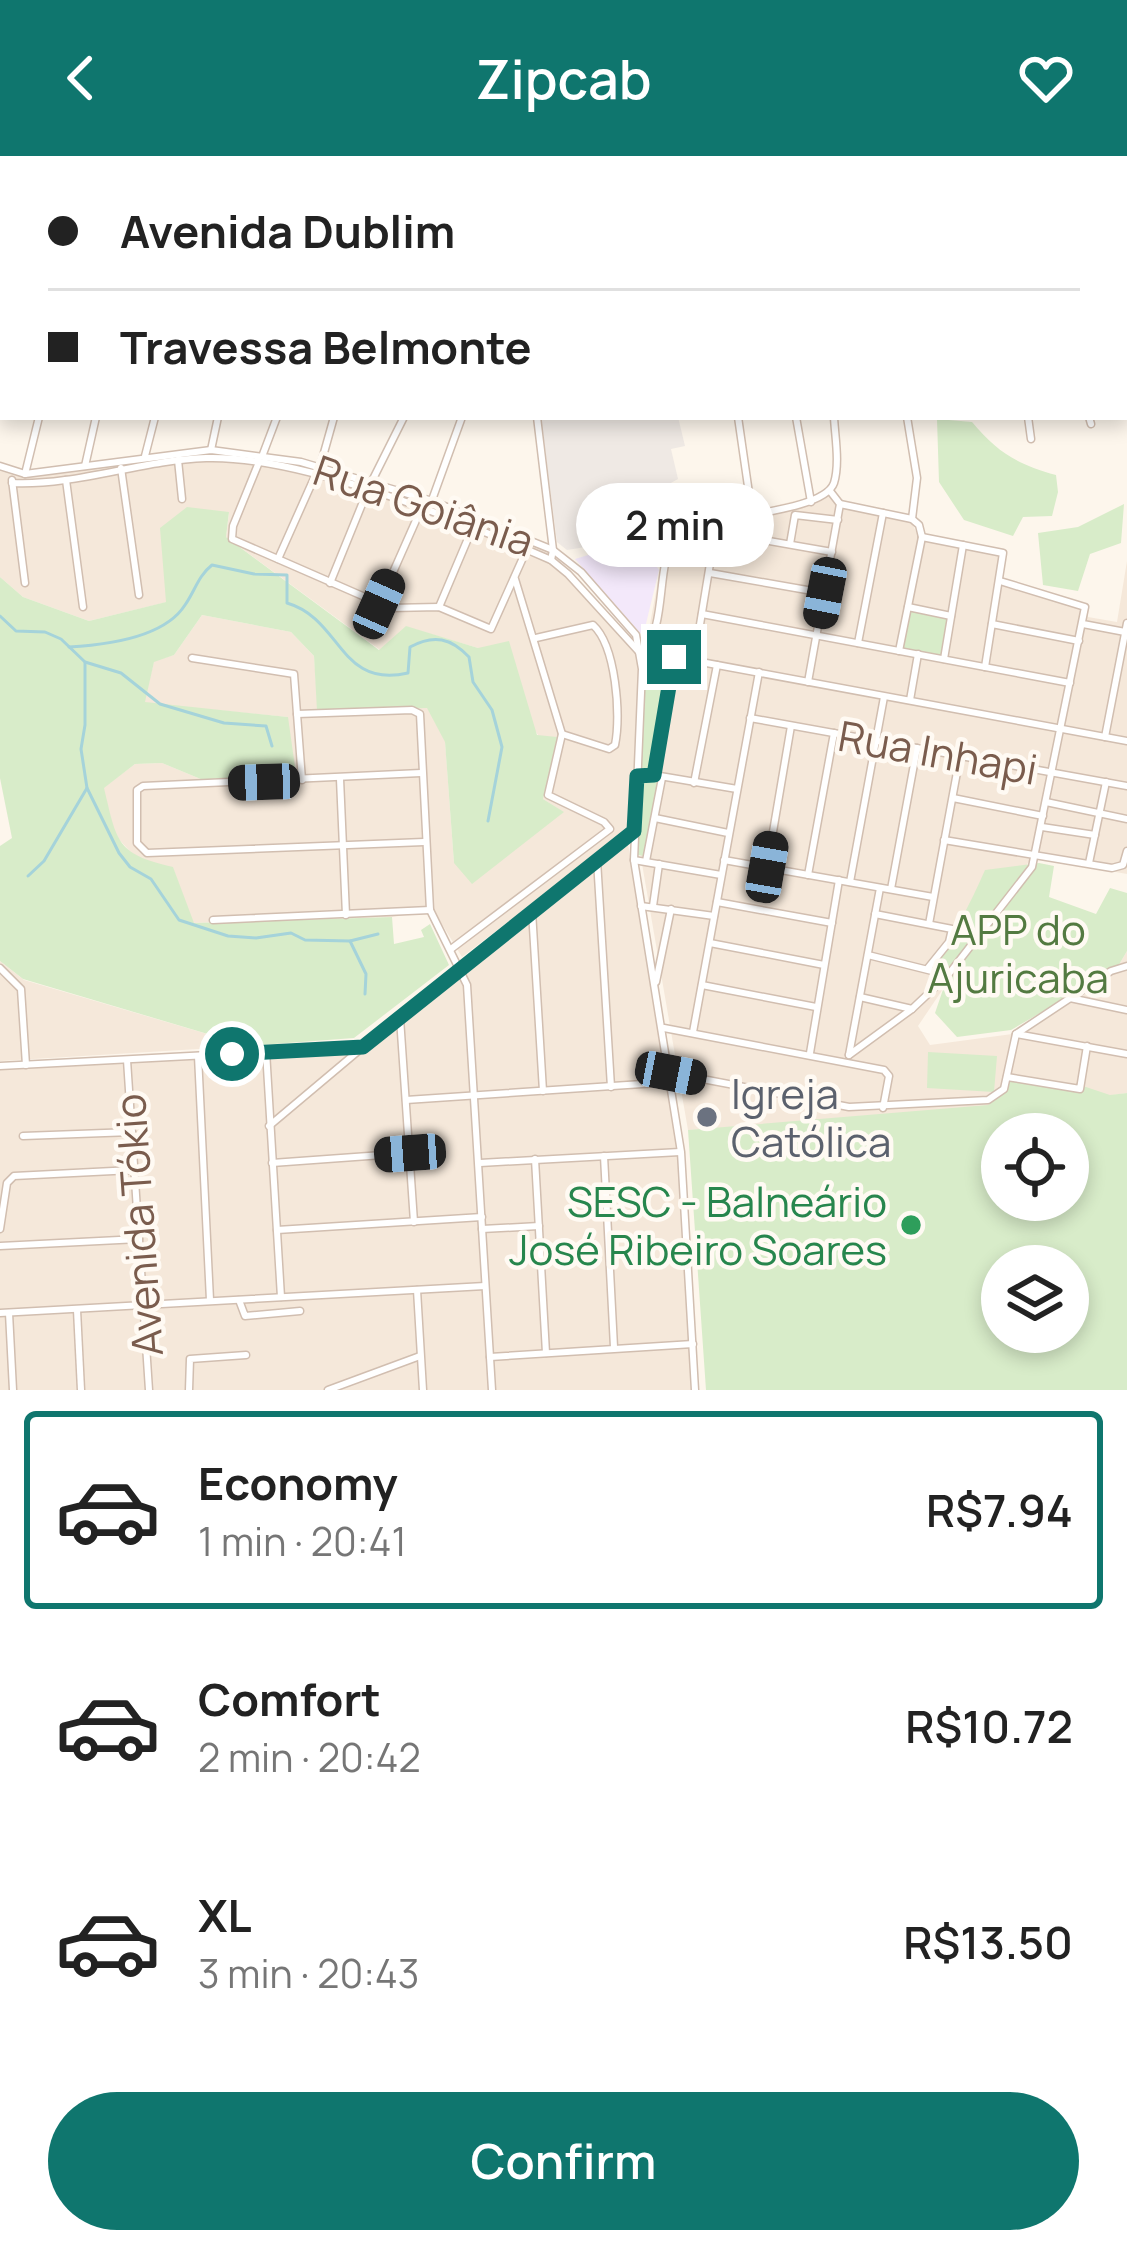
<!DOCTYPE html>
<html lang="en">
<head>
<meta charset="utf-8">
<style>
  body { margin:0; font-family:Manrope,sans-serif; background:#f6f6f6; color:#222; height:100vh; display:flex; flex-direction:column; font-size:45px; white-space:nowrap }
  * { box-sizing:border-box; margin:0 }
  p { font-size:39px; color:#767676 }
  .icon { flex:none; width:66px; height:66px; fill:none; stroke:currentColor; stroke-width:2; stroke-linecap:round; stroke-linejoin:round }
  .map { position:relative; height:1234px; overflow:hidden }
  .panel { display:flex; flex-direction:column; background:#fff; flex:1 }
  .panel>* { flex:none }
  .top-card { position:absolute; left:0px; top:0px; width:1128px; height:264px; box-shadow:0 6px 18px #0003; display:grid; align-content:center; height:264px; padding:0 48px; background:#fff }
  .fabs { position:absolute; left:981px; top:957px; display:grid; gap:24px }
  .fabs a { display:grid; place-items:center; width:108px; height:108px; border-radius:50%; background:#fff; box-shadow:0 6px 18px #0003; font-size:60px }
  .end { position:absolute; width:54px; height:54px; margin:-27px; border:15px solid #0f766e; background:#fff; box-shadow:0 0 0 6px #fff }
  .from { border-radius:50% }
  .bubble { position:absolute; height:84px; border-radius:42px; background:#fff; box-shadow:0 6px 18px #0003; font-size:39px; font-weight:600; line-height:84px; text-align:center }
  .car { position:absolute; width:36px; height:72px; margin:-36px -18px; border-radius:15px; box-shadow:0 0 9px 3px #0007; background:linear-gradient(#222 24%,#8ab4d8 0 40%,#222 0 76%,#8ab4d8 0 86%,#222 0) }
  .top-card b { display:flex; align-items:center; gap:42px; height:114px; font-size:45px }
  .top-card b+b { border-top:3px solid #e0e0e0 }
  .top-card i { width:30px; height:30px; background:#222 }
  ul { padding:21px 0 0; list-style:none }
  li { display:flex; align-items:center; gap:36px; height:198px; margin:0 24px 18px; padding:0 24px; border:6px solid transparent; border-radius:12px }
  li div { flex:1 }
  li b { display:block; font-size:45px }
  li em { font-style:normal; font-weight:600 }
  li.active { border-color:#0f766e }
  li>.icon { width:108px; height:108px; stroke-width:1.5 }
  .primary-button { display:flex; gap:24px; margin-top:auto; padding:24px 48px }
  .primary-button a { flex:1; height:138px; border-radius:72px; background:#0f766e; color:#fff; font-size:48px; font-weight:600; line-height:138px; text-align:center }
  header { display:flex; justify-content:space-between; align-items:center; height:156px; padding:0 48px; background:#0f766e; color:#fff; font-size:54px; font-weight:600 }
  .map>svg:first-child { display:block }
</style>
</head>
<body>
<header><svg class="icon" aria-label="back" viewBox="0 0 24 24"><path d="M15 5l-7 7 7 7"/></svg>Zipcab<svg class="icon" aria-label="heart" viewBox="0 0 24 24"><path d="M12 20l-8-8c-3-5 5-10 8-4 3-6 11-1 8 4z"/></svg></header>
<div class="map">
<svg width="1127" height="1234" viewBox="0 0 1127 1234">
  <rect width="100%" height="100%" fill="#fdf6ec"/>
  <!-- residential -->
  <g fill="#f5e8da">
    <path d="M207,297l53,4 103,25 61,18 126,51 95,100 20,-108 9,-13 154,-37 9,12 73,15 9,17 87,15 -4,31 86,25v9l29,5 10,-61v313l-95,-17 -114,169 12,19 89,-12 98,-65 10,-17v142l-185,26 -254,11 -52,-301 5,-131 -12,131 -167,128 -28,-46 -42,6 -199,6 -20,-55 -36,-9 -22,-24 -12,-47 32,-24 27,-1 41,17 85,-63 -144,-14 10,-42 20,-6 28,-40 89,17 23,24 4,55 109,-4 18,34 9,122 109,-51 -20,-13 -5,-64 -60,-87 -71,-21 -27,23 -154,-113 3,-24 -62,89 -78,19 -66,-24 -23,-20v-111l23,6 58,-1 61,-13z"/>
    <path d="M628,688l23,141 33,166 13,239h-697v-322l363,-18z"/>
    <path d="M0,805l24,19 224,66 -248,15z"/>
  </g>
  <!-- industrial -->
  <path fill="#efe9e4" d="M541,261h137l7,29 -14,3 7,30 -9,5 7,38 -15,13 -94,15 -10,-8z"/>
  <!-- education -->
  <path fill="#f3e8fa" d="M638,384l21,30 -16,66 -68,-77z"/>
  <!-- green -->
  <g fill="#d8ecc9" fill-rule="evenodd">
    <path d="M937,263l35,3c25,30 46,43 84,53l2,17 -6,24 -29,1 -10,19 -49,-16 -25,-38z"/>
    <path d="M1124,348l-3,39 -31,11 -12,37 -35,-6 -5,-52 40,-6z"/>
    <path d="M187,351l42,5 -3,25 153,113 27,-24 72,22 31,-7 28,94 20,2 -14,62 21,13 -92,72 -18,-21 -9,-121 -18,-34 -110,3 -3,-55 -23,-24 -89,-17 -28,40 -20,7 -9,40 143,15 8,57 -93,6 -41,-17 -27,1 -31,24c13,54 12,66 69,79l21,56 198,-6 2,27 30,-7 -3,-7 9,-6 19,41 -95,73 -106,8 -225,-67 -23,-18v-115l12,-8 -12,-60v-201l23,20 66,24 77,-19 -6,-74z"/>
    <path d="M908,451l43,9 -7,43 -45,-8z"/>
    <path d="M646,496l24,5 -18,117 8,2 -16,80 -6,-1z"/>
    <path d="M1039,707l15,3 -5,31 47,17 14,-26 17,5v58l-10,17 -106,62 -54,7 -22,-24 13,-38 -20,-7c25,-31 41,-61 57,-98z"/>
    <path d="M928,896l69,4 -3,36 -67,-4z"/>
    <path d="M1010,921l67,13 6,-4 27,9 17,-2v297h-421l-18,-260 300,-25 19,-14zM1002,978h66v66h-66zM1002,1110h66v66h-66z"/>
  </g>
  <g fill="none" stroke-linecap="round" stroke-linejoin="round">
    <!-- stream -->
    <g stroke="#a5d3da" stroke-width="3">
      <path d="M32,3l2,-3"/>
      <path d="M0,66l3,-6"/>
      <path d="M0,460l16,15 29,1 16,7 24,23 36,11 39,31 64,19 42,3 6,20"/>
      <path d="M69,491c36,-2 95,-9 116,-42 10,-14 13,-29 27,-40l42,9 33,1v28c55,16 52,86 121,70l2,-26c24,-13 41,-9 59,10l4,25 19,28 10,37 -14,74"/>
      <path d="M85,506v63l-4,24 6,39 32,65 11,14 21,12 28,41 49,16 28,2 35,-5 14,7 45,1 28,-7"/>
      <path d="M28,720l16,-15 43,-73"/>
      <path d="M350,785l16,33 -1,20"/>
    </g>
    <defs>
      <g id="minor">
        <path d="M194,0v3"/>
        <path d="M486,0v3"/>
        <path d="M270,3l17,-3"/>
        <path d="M516,3v-3"/>
        <path d="M800,3l1,-3"/>
        <path d="M861,3v-3"/>
        <path d="M922,3v-3"/>
        <path d="M1042,3l18,-3"/>
        <path d="M1125,41h2"/>
        <path d="M0,136l3,-4"/>
        <path d="M1125,159l2,-1"/>
        <path d="M0,202l3,-7"/>
        <path d="M537,261l16,133 -2,10"/>
        <path d="M738,261l14,97"/>
        <path d="M796,261l15,85"/>
        <path d="M907,261l10,61 -5,41"/>
        <path d="M1028,261l3,22"/>
        <path d="M1089,261l2,7"/>
        <path d="M211,294l7,-33"/>
        <path d="M263,298l14,-37"/>
        <path d="M145,300l10,-39"/>
        <path d="M178,304l4,39"/>
        <path d="M259,306l-26,64 -1,13 158,69 49,-1 52,22 35,-78"/>
        <path d="M0,310l25,8 186,-24 90,12 131,39 121,49 28,22 55,63 6,34 -8,191 47,292 14,238"/>
        <path d="M85,310l11,-49"/>
        <path d="M320,311l14,-50"/>
        <path d="M121,312l18,127"/>
        <path d="M25,318l14,-57"/>
        <path d="M12,324l13,103"/>
        <path d="M66,324l17,127"/>
        <path d="M12,327c65,3 129,-23 194,-25 96,-3 255,63 345,102l17,14 72,79"/>
        <path d="M371,327l33,-66"/>
        <path d="M840,348l72,15 7,6 3,12"/>
        <path d="M428,355l34,-94"/>
        <path d="M718,376l114,20"/>
        <path d="M922,381l81,16 -18,114"/>
        <path d="M790,388l5,-29 43,5"/>
        <path d="M278,403l37,-83"/>
        <path d="M710,417l114,20"/>
        <path d="M330,427l37,-91"/>
        <path d="M379,448l42,-95"/>
        <path d="M439,451l33,-78"/>
        <path d="M908,451l43,9"/>
        <path d="M702,458l368,69"/>
        <path d="M992,468l87,17"/>
        <path d="M1083,468l42,8"/>
        <path d="M536,482l57,-13c23,21 28,90 22,120l-6,4 -47,-15"/>
        <path d="M858,487l25,-130"/>
        <path d="M899,495l23,-114"/>
        <path d="M642,499l32,2 453,84"/>
        <path d="M642,499c27,-34 12,-85 34,-122 32,-18 147,-19 158,-50 6,-20 1,-46 0,-66"/>
        <path d="M674,501l-20,118 83,14"/>
        <path d="M192,502l102,16 8,106"/>
        <path d="M944,503l19,-114"/>
        <path d="M694,505l23,-140"/>
        <path d="M808,526l32,-178 -10,-13"/>
        <path d="M910,544l8,-46"/>
        <path d="M297,558l115,-4 8,4 10,196 37,75 25,405"/>
        <path d="M750,562l377,68"/>
        <path d="M1105,581l22,-114"/>
        <path d="M421,617l-278,13 -6,4v53l10,10 277,-11"/>
        <path d="M340,623l6,136"/>
        <path d="M694,627l23,-118"/>
        <path d="M953,642l90,18"/>
        <path d="M1046,646l81,17"/>
        <path d="M655,662l73,15"/>
        <path d="M1042,671l53,8"/>
        <path d="M944,684l168,28 11,-3 4,-14"/>
        <path d="M597,704l14,227"/>
        <path d="M634,704l87,15"/>
        <path d="M724,704l209,37"/>
        <path d="M646,705l16,-83"/>
        <path d="M1089,707l17,-81"/>
        <path d="M767,711l24,-141"/>
        <path d="M808,719l26,-142"/>
        <path d="M850,726l34,-185"/>
        <path d="M891,733l26,-141"/>
        <path d="M717,746l115,21"/>
        <path d="M641,750l73,10"/>
        <path d="M653,750l6,-42"/>
        <path d="M532,755l11,180"/>
        <path d="M875,758l77,15 -3,13 -21,26"/>
        <path d="M213,764l217,-10"/>
        <path d="M929,768l31,-168"/>
        <path d="M710,787l114,22"/>
        <path d="M451,793l159,-120 -6,-7 -56,-27 14,-61 -47,-155"/>
        <path d="M868,799l80,20"/>
        <path d="M0,812l21,21 5,76"/>
        <path d="M656,826l15,-73"/>
        <path d="M702,829l114,22"/>
        <path d="M860,841l52,12"/>
        <path d="M1070,842l57,12"/>
        <path d="M400,862l14,204"/>
        <path d="M664,872l220,42 5,6 -6,32"/>
        <path d="M693,876l66,-360"/>
        <path d="M1016,878l111,20"/>
        <path d="M266,895l15,246"/>
        <path d="M810,897l29,-173"/>
        <path d="M849,899l63,-46 36,-34 84,-108 53,-260 -85,-26"/>
        <path d="M849,899l31,-167"/>
        <path d="M198,900l12,244"/>
        <path d="M127,904l22,330"/>
        <path d="M0,910l363,-19 271,-216"/>
        <path d="M671,917l178,34 139,-7 16,-11 12,-55 95,-63 16,-5"/>
        <path d="M1007,921l73,12 7,-43"/>
        <path d="M406,944l266,-18"/>
        <path d="M269,970l94,-79"/>
        <path d="M23,980l109,-4"/>
        <path d="M604,1000l10,191"/>
        <path d="M535,1003l11,194"/>
        <path d="M272,1007l138,-10"/>
        <path d="M480,1007l200,-11"/>
        <path d="M0,1073l7,-46 7,-7 119,-6"/>
        <path d="M482,1073l57,-3"/>
        <path d="M277,1074l205,-13"/>
        <path d="M0,1090l139,-7"/>
        <path d="M417,1134l6,100"/>
        <path d="M239,1144l6,16 55,-5"/>
        <path d="M77,1154l4,80"/>
        <path d="M0,1157l485,-27"/>
        <path d="M9,1157l4,77"/>
        <path d="M490,1201l203,-13"/>
        <path d="M189,1234l1,-31 56,-4"/>
        <path d="M328,1234l92,-34"/>
      </g>
    </defs>
    <!-- minor casing -->
    <use href="#minor" stroke="#d1beb0" stroke-width="9"/>
    <!-- minor -->
    <use href="#minor" stroke="#fff" stroke-width="6"/>
  </g>
  <g fill="none" stroke-linecap="round" stroke-linejoin="round">
    <!-- route -->
    <path stroke="#0f766e" stroke-width="15" d="M232,898l131,-7 271,-216 3,-55 17,-1 20,-118"/>
  </g>
  <!-- markers -->
  <circle fill="#6b7280" stroke="#fffaf3" stroke-width="4.5" cx="707" cy="961" r="12"/>
  <circle fill="#2e9e5b" stroke="#fffaf3" stroke-width="4.5" cx="911" cy="1069" r="12"/>
  <g text-anchor="middle" dominant-baseline="central" stroke-width="9" stroke-linejoin="round" paint-order="stroke">
    <!-- street labels -->
    <g font-size="42" fill="#7a5c4d" stroke="#fffaf3">
      <text transform="translate(424 349) rotate(19)">Rua Goiânia</text>
      <text transform="translate(938 596) rotate(10)">Rua Inhapi</text>
      <text transform="translate(138 1069) rotate(-94)">Avenida Tókio</text>
    </g>
    <!-- park labels -->
    <g font-size="42" fill="#537a41" stroke="#fffaf3">
      <text x="1018" y="773">APP do<tspan x="1018" dy="48">Ajuricaba</tspan></text>
    </g>
    <!-- worship labels -->
    <g font-size="42" fill="#5b616d" stroke="#fffaf3" text-anchor="start">
      <text x="731" y="937">Igreja<tspan x="731" dy="48">Católica</tspan></text>
    </g>
    <!-- leisure labels -->
    <g font-size="42" fill="#27864d" stroke="#fffaf3" text-anchor="end">
      <text x="887" y="1045">SESC - Balneário<tspan x="887" dy="48">José Ribeiro Soares</tspan></text>
    </g>
  </g>
</svg>
<div class="fabs">
<a><svg class="icon" aria-label="locate" viewBox="0 0 24 24"><circle cx="12" cy="12" r="6"/><path d="M12 2v4M12 18v4M2 12h4M18 12h4"/></svg></a>
<a><svg class="icon" aria-label="layers" viewBox="0 0 24 24"><path d="M12 4l9 5-9 5-9-5zM3 14l9 5 9-5"/></svg></a>
</div>
<i class="end from" style="left:232px;top:898px"></i>
<i class="end" style="left:674px;top:501px"></i>
<div class="bubble" style="left:576px;top:327px;width:198px">2 min</div>
<i class="car" style="left:825px;top:437px;rotate:191deg"></i>
<i class="car" style="left:379px;top:448px;rotate:24deg"></i>
<i class="car" style="left:264px;top:626px;rotate:268deg"></i>
<i class="car" style="left:767px;top:711px;rotate:10deg"></i>
<i class="car" style="left:671px;top:917px;rotate:101deg"></i>
<i class="car" style="left:410px;top:997px;rotate:266deg"></i>
<div class="top-card">
<b><i class="from"></i>Avenida Dublim</b>
<b><i></i>Travessa Belmonte</b>
</div>
</div>
<section class="panel">
<ul>
<li class="active"><svg class="icon" aria-label="car" viewBox="0 0 24 24"><path d="M5 17H2v-5l4-1 3-4h7l3 4 3 1v5h-3M9 17h6M6 11h13"/><circle cx="7" cy="17" r="2"/><circle cx="17" cy="17" r="2"/></svg><div><b>Economy</b><p>1 min · 20:41</p></div><em>R$7.94</em></li>
<li><svg class="icon" aria-label="car" viewBox="0 0 24 24"><path d="M5 17H2v-5l4-1 3-4h7l3 4 3 1v5h-3M9 17h6M6 11h13"/><circle cx="7" cy="17" r="2"/><circle cx="17" cy="17" r="2"/></svg><div><b>Comfort</b><p>2 min · 20:42</p></div><em>R$10.72</em></li>
<li><svg class="icon" aria-label="car" viewBox="0 0 24 24"><path d="M5 17H2v-5l4-1 3-4h7l3 4 3 1v5h-3M9 17h6M6 11h13"/><circle cx="7" cy="17" r="2"/><circle cx="17" cy="17" r="2"/></svg><div><b>XL</b><p>3 min · 20:43</p></div><em>R$13.50</em></li>
</ul>
<div class="primary-button"><a>Confirm</a></div>
</section>
</body>
</html>
